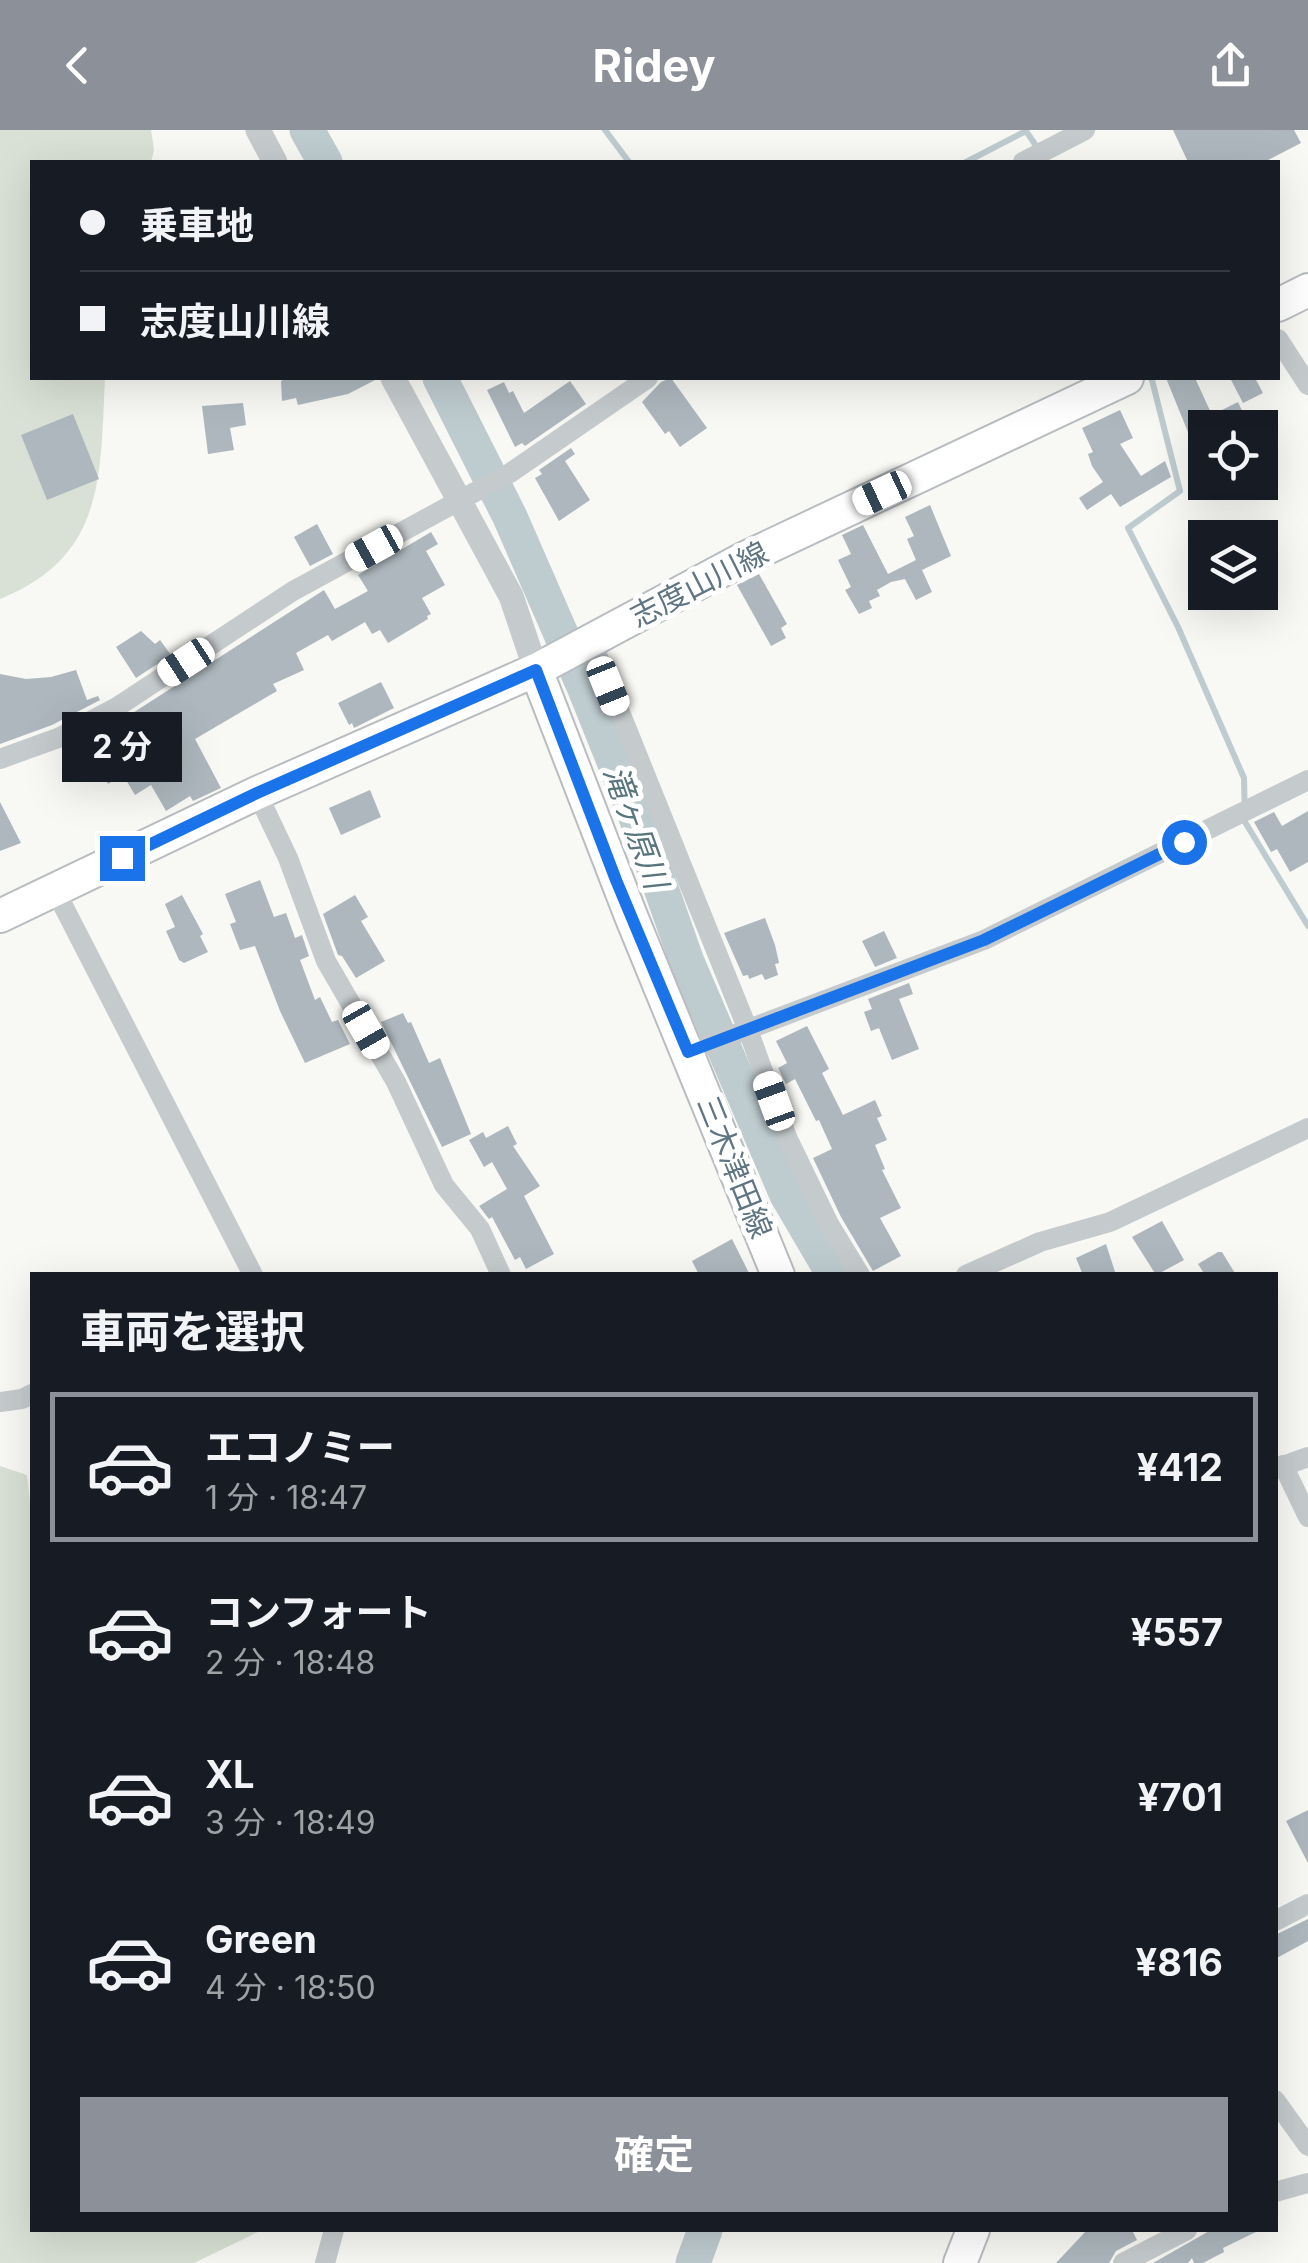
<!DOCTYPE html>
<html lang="ja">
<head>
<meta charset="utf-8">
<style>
  body { margin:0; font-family:Inter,"Noto Sans JP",sans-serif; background:#20242c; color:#f1f3f6; height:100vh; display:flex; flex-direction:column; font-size:38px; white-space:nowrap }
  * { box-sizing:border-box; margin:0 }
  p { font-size:32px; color:#9ea1a6 }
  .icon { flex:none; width:55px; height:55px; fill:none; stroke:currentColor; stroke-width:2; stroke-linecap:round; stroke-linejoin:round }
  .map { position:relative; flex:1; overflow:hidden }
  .panel { position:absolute; left:30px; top:1142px; width:1248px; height:960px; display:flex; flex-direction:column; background:#171b24; border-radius:0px; box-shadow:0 10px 40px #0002 }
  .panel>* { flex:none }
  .guide { position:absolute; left:30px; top:30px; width:1250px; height:220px; border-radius:0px; box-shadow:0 10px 40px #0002; display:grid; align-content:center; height:220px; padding:0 50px; background:#171b24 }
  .fabs { position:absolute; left:1188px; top:280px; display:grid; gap:20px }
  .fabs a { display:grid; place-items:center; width:90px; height:90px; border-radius:0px; background:#171b24; box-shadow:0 10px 40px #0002; font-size:50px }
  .end { position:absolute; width:45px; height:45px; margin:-22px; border:12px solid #1a73e8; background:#fff; box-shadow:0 0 0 5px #fff }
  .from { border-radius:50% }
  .bubble { position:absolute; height:70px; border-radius:0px; background:#171b24; box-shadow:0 10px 40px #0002; font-size:32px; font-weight:700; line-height:70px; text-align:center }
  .car { position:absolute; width:30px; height:60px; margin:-30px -15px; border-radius:12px; box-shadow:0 0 8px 2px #0007; background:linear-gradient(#fff 24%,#345 0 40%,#fff 0 76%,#345 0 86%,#fff 0) }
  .guide b { display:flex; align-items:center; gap:35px; height:95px; font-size:38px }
  .guide b+b { border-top:2px solid #363941 }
  .guide i { width:25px; height:25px; background:#f1f3f6 }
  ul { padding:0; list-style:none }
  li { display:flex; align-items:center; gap:30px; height:150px; margin:0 20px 15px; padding:0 30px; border:5px solid transparent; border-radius:0px }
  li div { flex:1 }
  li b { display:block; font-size:38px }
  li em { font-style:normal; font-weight:700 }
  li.current { border-color:#8c9099 }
  li>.icon { width:90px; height:90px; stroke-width:1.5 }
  h2 { padding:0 50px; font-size:45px; line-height:120px }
  .button { display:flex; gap:20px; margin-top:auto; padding:20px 50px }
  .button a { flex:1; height:115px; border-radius:0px; background:#8c9099; color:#fff; font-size:40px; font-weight:700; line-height:115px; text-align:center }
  header { display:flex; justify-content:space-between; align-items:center; height:130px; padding:0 50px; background:#8c9099; color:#fff; font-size:45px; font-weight:700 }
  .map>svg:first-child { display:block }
</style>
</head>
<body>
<header><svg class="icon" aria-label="back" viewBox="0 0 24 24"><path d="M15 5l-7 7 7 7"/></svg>Ridey<svg class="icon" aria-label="share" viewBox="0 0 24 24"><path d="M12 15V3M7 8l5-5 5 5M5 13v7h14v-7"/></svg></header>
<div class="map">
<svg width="1308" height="2133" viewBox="0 0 1308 2133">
  <rect width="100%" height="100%" fill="#f8f8f4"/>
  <!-- green -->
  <g fill="#d9e0d5">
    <path d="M0,0h151l3,20 -3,12h-119v216h73c-5,98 1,178 -105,221z"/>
    <path d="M0,1336l27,9 5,45v710h230l-68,33h-194z"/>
  </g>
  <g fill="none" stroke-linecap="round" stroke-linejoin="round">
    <!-- stream -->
    <g stroke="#becbcf" stroke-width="6">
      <path d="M605,0l24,32"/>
      <path d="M966,32l60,-31 21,31"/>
      <path d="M1152,250l28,111 -52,37 50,99 66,151 1,44 63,104"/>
    </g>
    <!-- river -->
    <g stroke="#becbcf" stroke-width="35">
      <path d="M307,0l18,32"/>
      <path d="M440,248l70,139 75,172 47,117 55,156 100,233 47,80"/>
      <path d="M693,2133l12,-33"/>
    </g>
  </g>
  <!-- building -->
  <g fill="#adb7bd">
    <path d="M1173,0h121l7,13 -37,19h-76z"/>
    <path d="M287,248h90v1l-29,15 -50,11 -2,-7 -14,3 -1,-20z"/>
    <path d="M671,248l36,50 -27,19 -11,-16 -4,3 -23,-32 19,-20z"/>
    <path d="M1166,248h29l17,37 26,-13 12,26h-45v8l-13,6z"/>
    <path d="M1230,248h25l8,15 -20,10z"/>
    <path d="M570,251l16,23 -61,42 -3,-3 -7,4 -28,-57 17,-8 5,11 4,-2 11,22z"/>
    <path d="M243,273l3,22 -16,3 4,22 -26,4 -6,-48z"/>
    <path d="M1120,280l13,28 -13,6 21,32 24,-15 6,16 -51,30 -9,-13 -24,16 -8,-12 24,-16 -11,-16 -4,-12 5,-2 -11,-24z"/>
    <path d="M73,284l26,65 -52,21 -26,-65z"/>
    <path d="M571,318l4,6 -10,7 25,39 -31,21 -24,-43 7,-4 -3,-4z"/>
    <path d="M930,375l21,51 -29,14 10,22 -16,8 -11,-21 -14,3 -14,8 3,6 -11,5 3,7 -13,6 -14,-24 6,-3 -13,-27 13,-6 -9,-19 21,-10 25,49 28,-14 -9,-21 7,-3 -9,-19z"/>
    <path d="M317,394l16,30 -23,12 -16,-29z"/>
    <path d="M431,402l7,12 -12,7 19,34 -23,13 9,16 -4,2 1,3 -40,24 -8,-13 -8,4 -7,-12 -33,19 -4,-6 -32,18 8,17 -31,14 4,7 -82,48 26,49 -28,13 -3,-5 -24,15 -15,-26 -16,10 -12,-20 -15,9 -24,-44 41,-22 199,-128 11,19 33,-18 -10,-16z"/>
    <path d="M759,444l28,50 -6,4 5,10 -15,8 -34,-61z"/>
    <path d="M141,501l14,13 5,-4 11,15 -35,23 -20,-31z"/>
    <path d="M76,540l11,30 11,-4 2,4 -48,25 -52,19v-70l26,5 25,-2z"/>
    <path d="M381,552l13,26 -40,20 -2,-5 -3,2 -11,-22z"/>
    <path d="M370,660l11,27 -40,18 -12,-27z"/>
    <path d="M0,672l21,41 -21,8z"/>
    <path d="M1308,681v51l-18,10 -13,-23 -6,3 -17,-30 20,-10 8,14z"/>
    <path d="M260,750l14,37 12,-4 9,25 7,-3 7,21 -9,4 15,40 5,-3 12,25 6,-2 12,24 -45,19 -25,-52 -25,-65 -15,4 -10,-26 6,-2 -11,-28z"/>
    <path d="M182,765l21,39 -3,2 8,16 -24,11 -5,-3 -13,-29 9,-4 -10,-23z"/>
    <path d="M355,765l13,22 -7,4 24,40 -29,17 -14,-22 -4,-1 -15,-41z"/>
    <path d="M765,788l10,27 4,18 -4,1 3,11 -13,5 -3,-6 -13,5 -1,-4 -5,1 -19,-43z"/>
    <path d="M884,801l13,27 -22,9 -13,-26z"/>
    <path d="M909,853l4,11 -14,5 20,50 -27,11 -13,-32 -8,3 -7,-19 8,-3 -4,-10z"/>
    <path d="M403,883l5,10 3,-1 18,41 11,-5 31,76 -29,13 -61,-125z"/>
    <path d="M807,896l22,43 -7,4 21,42 32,-15 7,16 -5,2 10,22 -12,5 10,24 -3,1 19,38 -21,10 21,38 -28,15 -32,-54 -28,-59 19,-9 -13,-29 -3,1 -21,-42 -9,5 -8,-16 9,-5 -11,-22z"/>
    <path d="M508,996l9,18 -4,2 27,40 -16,10 30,58 -28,15 -6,-12 -5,3 -23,-43 -3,2 -10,-13 28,-17 -15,-27 -8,5 -15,-27 14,-8 3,6z"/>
    <path d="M1162,1091l22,39 -28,15 -24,-38z"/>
    <path d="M732,1109l18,36h-51l-7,-14z"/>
    <path d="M1106,1114l10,31h-33l-7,-17z"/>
    <path d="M1218,1122h4l14,23h-31l-7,-11z"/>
    <path d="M1308,1680v53l-22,-42z"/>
    <path d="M1308,1789v22l-33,18v-24z"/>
    <path d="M1087,2100h45l5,10 -21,11 -7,12h-53z"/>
    <path d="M1211,2100h49l-37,18 1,4 -21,11h-9l-2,-5 -4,5h-35z"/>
  </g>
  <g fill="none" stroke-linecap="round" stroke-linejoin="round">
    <defs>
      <g id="primary">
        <path d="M1278,175l30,-15"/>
        <path d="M536,540l95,246 147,359"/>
        <path d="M0,786l257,-123 279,-123 207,-111 384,-181"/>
        <path d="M960,2133l13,-33"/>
      </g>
    </defs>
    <!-- primary casing -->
    <use href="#primary" stroke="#b8bdc0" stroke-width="36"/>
    <!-- minor -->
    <g stroke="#c5cacd" stroke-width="20">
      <path d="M1023,32l62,-32"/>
      <path d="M1278,209l30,46"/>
      <path d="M591,510l157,390 39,107 42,87 31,51"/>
      <path d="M0,629l58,-21 59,-31 176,-116 217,-118 138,-95"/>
      <path d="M257,663l31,65 38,103 70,121 48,103 36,44 21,46"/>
      <path d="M55,760l198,385"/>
      <path d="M688,922l296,-112 324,-160"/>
      <path d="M966,1145l74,-33 70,-20 198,-94"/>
      <path d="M0,1272l22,-3 10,-5"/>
      <path d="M1283,1335l25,52"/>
      <path d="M1275,1339l33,-12"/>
      <path d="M1275,1791l33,-17"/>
      <path d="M1275,1970l33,46"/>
      <path d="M1275,2062l33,-9"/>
      <path d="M325,2133l9,-33"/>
      <path d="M1123,2133l64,-33"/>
    </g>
    <!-- tertiary -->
    <g stroke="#c5cacd" stroke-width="25">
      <path d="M258,0l17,32"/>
      <path d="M393,248l118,218 25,74"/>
    </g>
    <!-- primary -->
    <use href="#primary" stroke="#fff" stroke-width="32"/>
  </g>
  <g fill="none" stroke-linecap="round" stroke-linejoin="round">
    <!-- route -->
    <path stroke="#1a73e8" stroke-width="12" d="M122,728l135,-65 279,-123 80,210 72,172 296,-112 200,-98"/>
  </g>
  <g text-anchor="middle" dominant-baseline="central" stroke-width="10" stroke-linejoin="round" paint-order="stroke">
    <!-- street labels -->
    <g font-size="30" fill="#607583" stroke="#fff">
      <text transform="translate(699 454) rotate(-27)">志度山川線</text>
      <text transform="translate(735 1037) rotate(68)">三木津田線</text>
    </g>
    <!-- water labels -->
    <g font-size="32" font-style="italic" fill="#5a767d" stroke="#fff">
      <text transform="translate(636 697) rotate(70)">滝ヶ原川</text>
    </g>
  </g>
</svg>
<div class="fabs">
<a><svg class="icon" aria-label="locate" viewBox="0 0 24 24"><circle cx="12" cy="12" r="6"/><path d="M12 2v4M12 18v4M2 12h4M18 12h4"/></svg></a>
<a><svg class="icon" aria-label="layers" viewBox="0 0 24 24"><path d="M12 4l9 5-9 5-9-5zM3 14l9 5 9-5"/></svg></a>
</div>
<i class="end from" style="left:1184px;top:712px"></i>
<i class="end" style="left:122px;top:728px"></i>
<div class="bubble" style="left:62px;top:582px;width:120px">2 分</div>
<i class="car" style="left:882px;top:363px;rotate:245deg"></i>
<i class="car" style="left:374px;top:418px;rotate:241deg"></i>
<i class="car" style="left:186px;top:532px;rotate:237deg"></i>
<i class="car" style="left:608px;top:556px;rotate:158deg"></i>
<i class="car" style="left:366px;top:900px;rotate:150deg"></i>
<i class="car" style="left:774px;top:971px;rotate:340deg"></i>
<div class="guide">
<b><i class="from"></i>乗車地</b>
<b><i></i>志度山川線</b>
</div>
<section class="panel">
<h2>車両を選択</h2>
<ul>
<li class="current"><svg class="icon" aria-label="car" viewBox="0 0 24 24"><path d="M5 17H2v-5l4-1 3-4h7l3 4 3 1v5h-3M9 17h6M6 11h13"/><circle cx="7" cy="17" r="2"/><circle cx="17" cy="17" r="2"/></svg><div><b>エコノミー</b><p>1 分 · 18:47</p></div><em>¥412</em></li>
<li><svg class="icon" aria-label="car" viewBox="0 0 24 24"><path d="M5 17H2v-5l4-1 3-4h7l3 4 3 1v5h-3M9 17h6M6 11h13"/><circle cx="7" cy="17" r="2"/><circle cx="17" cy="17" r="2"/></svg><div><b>コンフォート</b><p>2 分 · 18:48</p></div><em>¥557</em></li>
<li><svg class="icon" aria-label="car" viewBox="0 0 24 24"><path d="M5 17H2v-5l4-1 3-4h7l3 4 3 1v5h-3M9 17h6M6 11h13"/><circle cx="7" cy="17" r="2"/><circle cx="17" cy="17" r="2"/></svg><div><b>XL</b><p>3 分 · 18:49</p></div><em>¥701</em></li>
<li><svg class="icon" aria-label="car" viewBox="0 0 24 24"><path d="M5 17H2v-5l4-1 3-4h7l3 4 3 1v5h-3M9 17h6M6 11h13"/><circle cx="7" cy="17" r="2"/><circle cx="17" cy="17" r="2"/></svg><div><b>Green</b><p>4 分 · 18:50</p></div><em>¥816</em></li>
</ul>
<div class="button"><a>確定</a></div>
</section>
</div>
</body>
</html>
